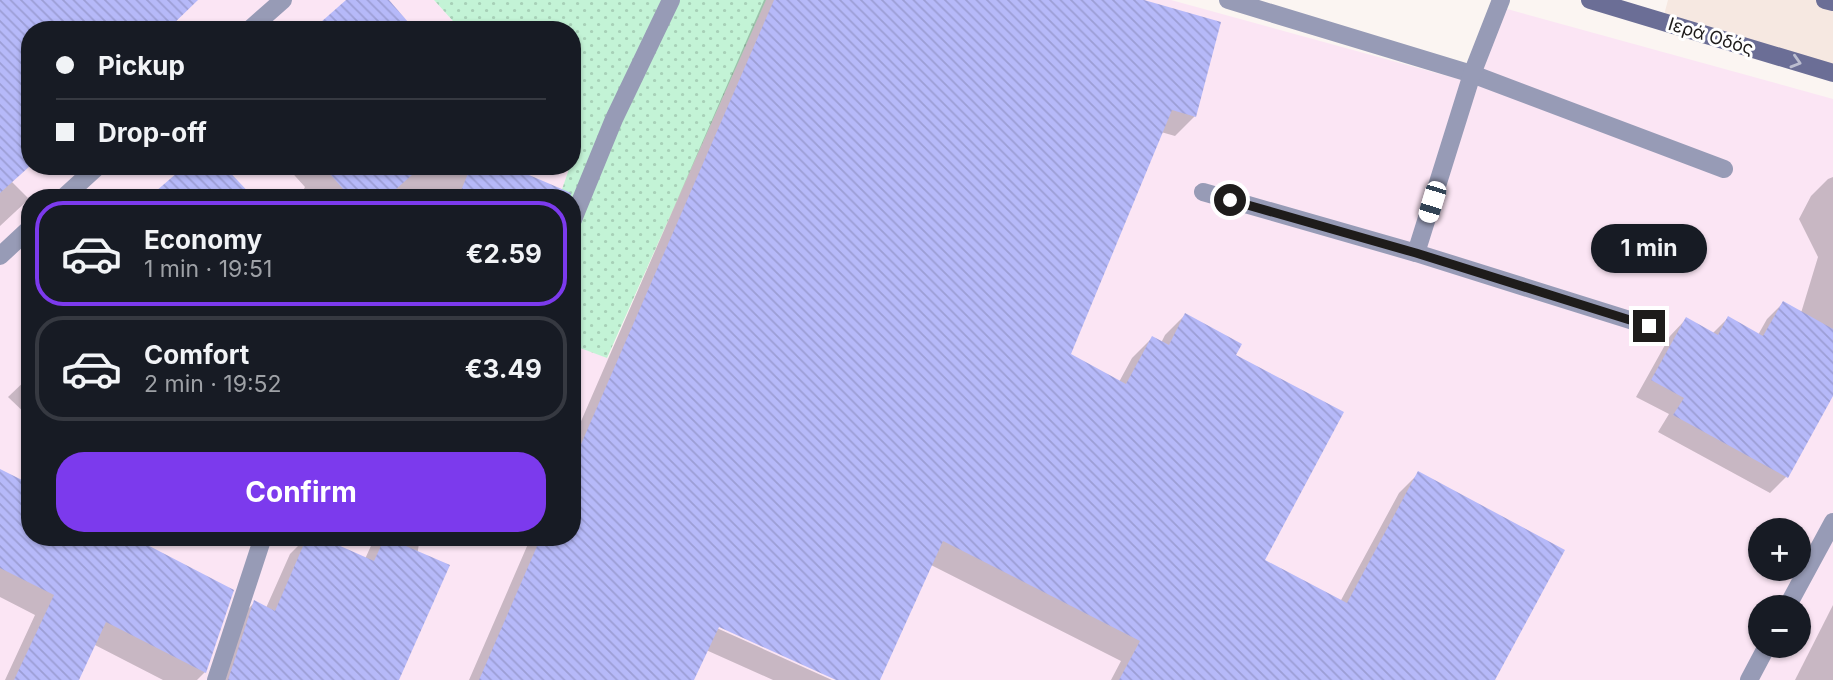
<!DOCTYPE html>
<html lang="en">
<head>
<meta charset="utf-8">
<style>
  body { margin:0; font-family:Inter,sans-serif; background:#242831; color:#f1f3f6; height:100vh; display:flex; flex-direction:column; font-size:26px; white-space:nowrap }
  * { box-sizing:border-box; margin:0 }
  p { font-size:23px; color:#9ea1a6 }
  .icon { flex:none; width:38px; height:38px; fill:none; stroke:currentColor; stroke-width:2; stroke-linecap:round; stroke-linejoin:round }
  .map { position:relative; flex:1; overflow:hidden }
  .details { position:absolute; left:21px; top:189px; width:560px; height:357px; display:flex; flex-direction:column; background:#171b24; border-radius:28px; box-shadow:0 2px 5px #0004 }
  .details>* { flex:none }
  .banner { position:absolute; left:21px; top:21px; width:560px; height:154px; border-radius:28px; box-shadow:0 2px 5px #0004; display:grid; align-content:center; height:154px; padding:0 35px; background:#171b24 }
  .fabs { position:absolute; left:1748px; top:518px; display:grid; gap:14px }
  .fabs a { display:grid; place-items:center; width:63px; height:63px; border-radius:50%; background:#171b24; box-shadow:0 2px 5px #0004; font-size:35px }
  .end { position:absolute; width:32px; height:32px; margin:-16px; border:9px solid #1e1c1b; background:#fff; box-shadow:0 0 0 4px #fff }
  .from { border-radius:50% }
  .bubble { position:absolute; height:49px; border-radius:24px; background:#171b24; box-shadow:0 2px 5px #0004; font-size:23px; font-weight:700; line-height:49px; text-align:center }
  .car { position:absolute; width:21px; height:42px; margin:-21px -10px; border-radius:9px; box-shadow:0 0 5px 2px #0007; background:linear-gradient(#fff 24%,#345 0 40%,#fff 0 76%,#345 0 86%,#fff 0) }
  .banner b { display:flex; align-items:center; gap:24px; height:66px; font-size:26px }
  .banner b+b { border-top:2px solid #363941 }
  .banner i { width:18px; height:18px; background:#f1f3f6 }
  ul { padding:12px 0 0; list-style:none }
  li { display:flex; align-items:center; gap:21px; height:105px; margin:0 14px 10px; padding:0 21px; border:4px solid #363941; border-radius:28px }
  li div { flex:1 }
  li b { display:block; font-size:26px }
  li em { font-style:normal; font-weight:700 }
  li.active { border-color:#7c3aed }
  li>.icon { width:63px; height:63px; stroke-width:1.5 }
  .button { display:flex; gap:14px; margin-top:auto; padding:14px 35px }
  .button a { flex:1; height:80px; border-radius:28px; background:#7c3aed; color:#fff; font-size:28px; font-weight:700; line-height:80px; text-align:center }
  .map>svg:first-child { display:block }
</style>
</head>
<body>
<div class="map">
<svg width="1833" height="680" viewBox="0 0 1833 680">
  <defs>
    <pattern id="grass-dots" width="8" height="8" patternUnits="userSpaceOnUse" patternTransform="scale(1.75)"><rect width="8" height="8" fill="#c3f3d6"/><path d="M2 2h.1M6 6h.1" fill="none" stroke="#a7d0b7" stroke-width="1.8" stroke-linecap="round"/></pattern>
    <pattern id="building-back-hatch" width="6" height="6" patternUnits="userSpaceOnUse" patternTransform="scale(1.75)"><rect width="6" height="6" fill="#b6b9f9"/><path d="M-1 5l2 2M0 0l6 6M5-1l2 2" fill="none" stroke="#9c9ed5"/></pattern>
  </defs>
  <rect width="100%" height="100%" fill="#fbf5f2"/>
  <!-- industrial -->
  <path fill="#fbe5f4" fill-rule="evenodd" d="M0,0h434l27,30h-431v136h540l-11,32h-529v339h542v-192l36,13 158,-358h405l302,83 27,-76 333,92v581h-1833zM1760,530h39v39h-39zM1760,607h39v39h-39z"/>
  <!-- built -->
  <path fill="#f6e8e1" d="M1668,0h165v67l-169,-52z"/>
  <!-- grass -->
  <path fill="url(#grass-dots)" d="M434,0h332l-159,358 -35,-13v-147h-13l11,-32h2l2,-10 -2,-2v-124h-111z"/>
  <!-- shadow -->
  <g fill="#0003">
    <path d="M0,0h196l-166,30 -18,152 17,17 -29,27z"/>
    <path d="M764,0h373l58,116 -20,20 -14,-4 -93,223 51,27 13,-24 20,-20 9,5 4,-8 20,-20 49,40 29,206 77,41 59,-109 20,-20 74,207h-382l10,-19 -190,-96 -53,115h-37l-129,-59 -2,4 122,55h-59l-67,-30 -14,30h-223l62,-143h41v-95z"/>
    <path d="M286,166h218l27,32h-232l6,-11z"/>
    <path d="M1833,177v215l-47,85 -16,16 -112,-61 11,-18 -33,-17 34,-61 16,-17 26,15 16,-16 30,17 9,-16 16,-16 18,10 17,-56 -19,-38 12,-23 17,-17z"/>
    <path d="M30,376v42l-22,-21z"/>
    <path d="M0,471l30,66 175,135 -8,8h-34l-70,-36 -16,36h-72l30,-65 -35,-18z"/>
    <path d="M307,537h8l50,22 10,-22h45l-22,143h-182l19,-58 20,-20 11,6 24,-54z"/>
    <path d="M1833,605v75h-38z"/>
  </g>
  <!-- building -->
  <g fill="url(#building-back-hatch)">
    <path d="M0,0h198l-31,30h-137v136l-30,27z"/>
    <path d="M346,0h43l26,30h-103z"/>
    <path d="M774,0h370l77,22 -25,95 -24,-7 -101,244 55,30 26,-48 17,9 16,-32 57,31 -6,11 108,57 -79,148 82,43 71,-132 147,79 -70,130h-376l21,-39 -197,-100 -63,139h-44l-117,-53 -25,53h-215l62,-143h31v-72z"/>
    <path d="M185,166h39l30,32h-106z"/>
    <path d="M323,166h99l-36,32h-35z"/>
    <path d="M471,166h37l63,27 -1,5h-112z"/>
    <path d="M1783,301l50,28v67l-45,82 -115,-63 11,-17 -33,-18 35,-63 32,18 10,-19 35,20z"/>
    <path d="M0,469l30,15v53h102l102,53 -28,83 -100,-51 -27,58h-65l40,-85 -54,-27z"/>
    <path d="M307,537h13l54,24 11,-24 65,28 -51,115h-171l26,-80 21,11z"/>
  </g>
  <g fill="none" stroke-linecap="round" stroke-linejoin="round">
    <!-- service -->
    <g stroke="#979bb6" stroke-width="18">
      <path d="M1228,0l244,74 252,95"/>
      <path d="M1203,192l213,61 233,73"/>
      <path d="M572,222l42,-103 57,-119"/>
      <path d="M1416,253l56,-179 29,-74"/>
      <path d="M1787,607l46,-85"/>
      <path d="M216,680l47,-143"/>
      <path d="M1749,680l18,-34"/>
    </g>
    <!-- minor -->
    <g stroke="#979bb6" stroke-width="18">
      <path d="M249,30l34,-30"/>
      <path d="M63,198l35,-32"/>
      <path d="M0,256l30,-28"/>
    </g>
    <!-- secondary -->
    <g stroke="#6b6e96" stroke-width="18">
      <path d="M1590,0l243,73"/>
      <path d="M1825,0l8,2"/>
    </g>
  </g>
  <!-- one-way arrows -->
  <defs><path id="oneway-chevron" d="M-2-3.5L2.5 0L-2 3.5" fill="none" stroke-width="1.6" stroke-linecap="round" stroke-linejoin="round" transform="scale(1.75)"/></defs>
  <use stroke="#bcbed0" href="#oneway-chevron" transform="translate(1796 62) rotate(17)"/>
  <g fill="none" stroke-linecap="round" stroke-linejoin="round">
    <!-- route -->
    <path stroke="#1e1c1b" stroke-width="9" d="M1230,200l186,53 233,73"/>
  </g>
  <g text-anchor="middle" dominant-baseline="central" stroke-width="6" stroke-linejoin="round" paint-order="stroke">
    <!-- street labels -->
    <g font-size="18" fill="#1e1c1b" stroke="#fff">
      <text transform="translate(1711 36) rotate(17)">Ιερά Οδός</text>
    </g>
  </g>
</svg>
<div class="fabs">
<a>+</a>
<a>−</a>
</div>
<i class="end from" style="left:1230px;top:200px"></i>
<i class="end" style="left:1649px;top:326px"></i>
<div class="bubble" style="left:1591px;top:224px;width:116px">1 min</div>
<i class="car" style="left:1432px;top:202px;rotate:197deg"></i>
<div class="banner">
<b><i class="from"></i>Pickup</b>
<b><i></i>Drop-off</b>
</div>
<section class="details">
<ul>
<li class="active"><svg class="icon" aria-label="car" viewBox="0 0 24 24"><path d="M5 17H2v-5l4-1 3-4h7l3 4 3 1v5h-3M9 17h6M6 11h13"/><circle cx="7" cy="17" r="2"/><circle cx="17" cy="17" r="2"/></svg><div><b>Economy</b><p>1 min · 19:51</p></div><em>€2.59</em></li>
<li><svg class="icon" aria-label="car" viewBox="0 0 24 24"><path d="M5 17H2v-5l4-1 3-4h7l3 4 3 1v5h-3M9 17h6M6 11h13"/><circle cx="7" cy="17" r="2"/><circle cx="17" cy="17" r="2"/></svg><div><b>Comfort</b><p>2 min · 19:52</p></div><em>€3.49</em></li>
</ul>
<div class="button"><a>Confirm</a></div>
</section>
</div>
</body>
</html>
